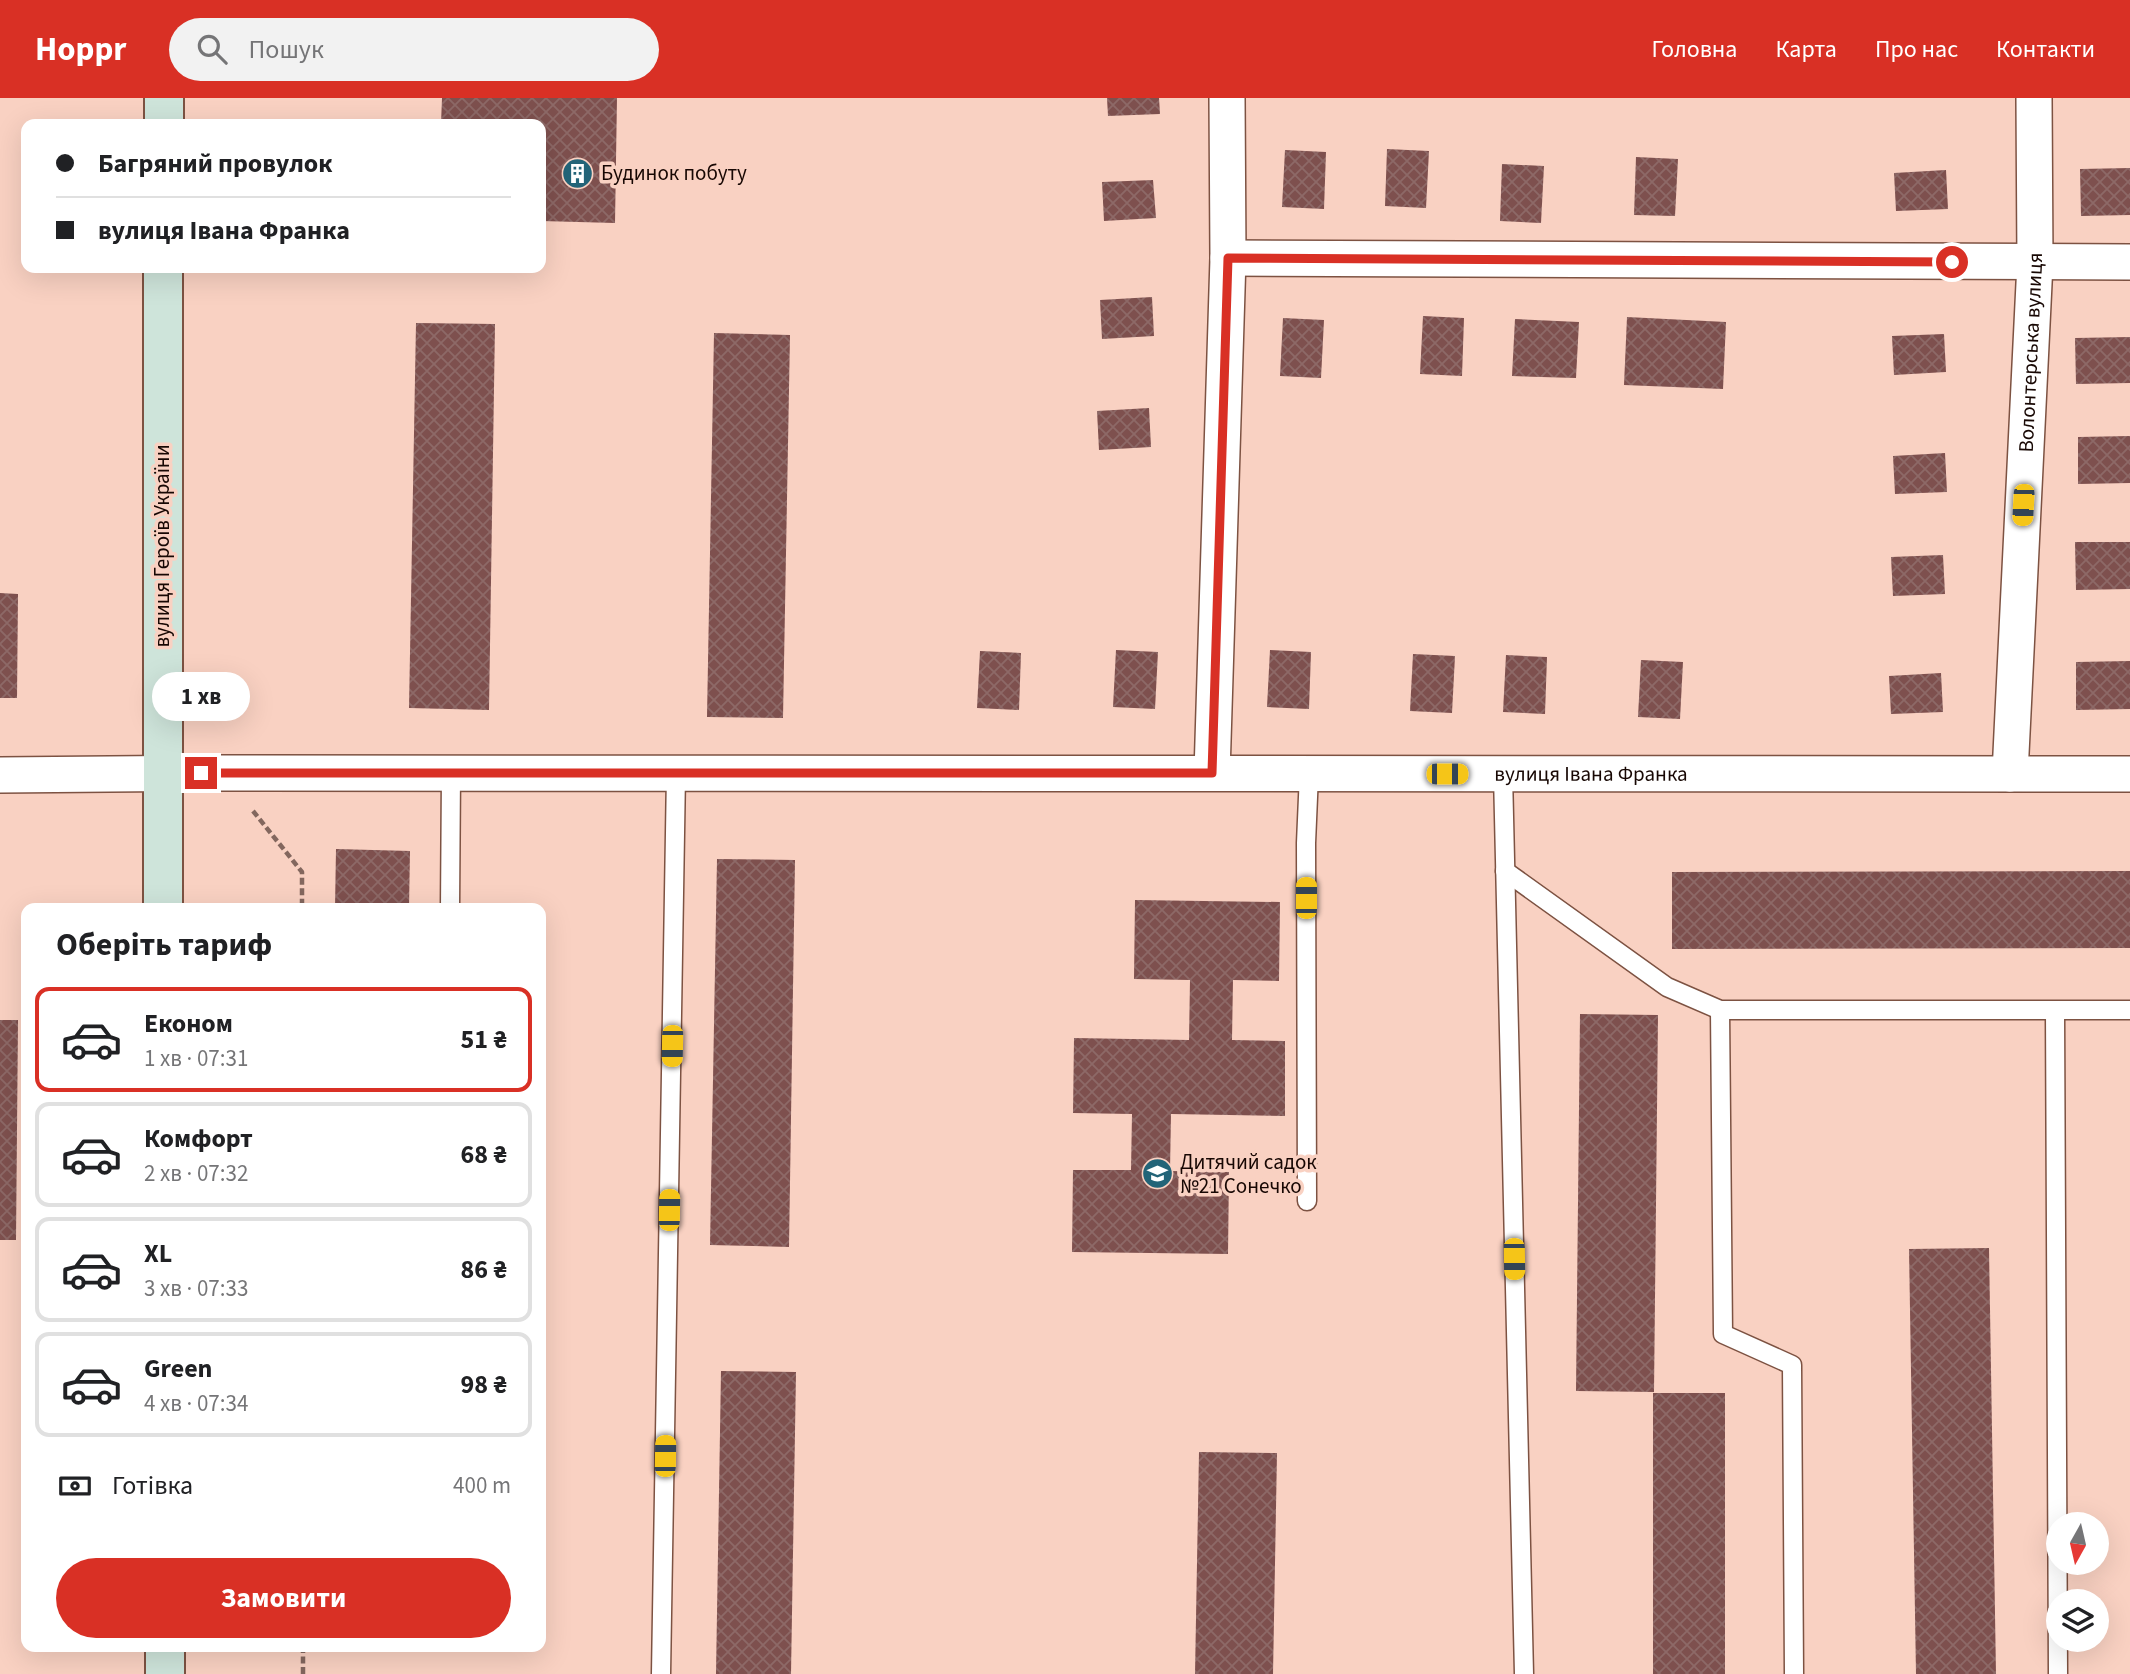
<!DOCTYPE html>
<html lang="uk">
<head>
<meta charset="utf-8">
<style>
  body { margin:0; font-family:"Source Sans 3",sans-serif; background:#f2f2f2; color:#202124; height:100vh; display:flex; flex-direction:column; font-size:26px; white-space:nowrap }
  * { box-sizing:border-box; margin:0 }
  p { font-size:23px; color:#757577 }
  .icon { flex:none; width:38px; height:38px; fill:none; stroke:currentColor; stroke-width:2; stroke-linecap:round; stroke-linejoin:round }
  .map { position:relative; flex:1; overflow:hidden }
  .drawer { position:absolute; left:21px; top:805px; width:525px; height:749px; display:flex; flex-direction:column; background:#fff; border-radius:14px; box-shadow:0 7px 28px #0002 }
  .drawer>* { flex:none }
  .top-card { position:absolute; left:21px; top:21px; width:525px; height:154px; border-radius:14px; box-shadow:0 7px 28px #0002; display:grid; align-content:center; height:154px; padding:0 35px; background:#fff }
  .needle { width:46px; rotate:188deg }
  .fabs { position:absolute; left:2046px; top:1414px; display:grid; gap:14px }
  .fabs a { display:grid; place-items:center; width:63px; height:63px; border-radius:50%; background:#fff; box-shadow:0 7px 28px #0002; font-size:35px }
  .end { position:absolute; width:32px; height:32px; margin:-16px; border:9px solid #d93025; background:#fff; box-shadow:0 0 0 4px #fff }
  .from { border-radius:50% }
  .bubble { position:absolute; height:49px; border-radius:24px; background:#fff; box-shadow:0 7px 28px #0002; font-size:23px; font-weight:700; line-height:49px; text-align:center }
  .car { position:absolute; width:21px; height:42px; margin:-21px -10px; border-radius:9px; box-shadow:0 0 5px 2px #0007; background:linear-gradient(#f5c518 24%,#345 0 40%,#f5c518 0 76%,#345 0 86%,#f5c518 0) }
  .top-card b { display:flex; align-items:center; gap:24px; height:66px; font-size:26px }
  .top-card b+b { border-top:2px solid #e0e0e0 }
  .top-card i { width:18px; height:18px; background:#202124 }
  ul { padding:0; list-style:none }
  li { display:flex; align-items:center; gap:21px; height:105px; margin:0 14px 10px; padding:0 21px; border:4px solid #e0e0e0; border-radius:14px }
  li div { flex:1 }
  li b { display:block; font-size:26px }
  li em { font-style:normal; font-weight:700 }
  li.active { border-color:#d93025 }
  li>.icon { width:63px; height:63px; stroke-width:1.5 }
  h2 { padding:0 35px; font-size:32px; line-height:84px }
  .pay { display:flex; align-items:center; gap:18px; height:77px; padding:0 35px; font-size:26px }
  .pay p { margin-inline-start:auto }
  .action { display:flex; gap:14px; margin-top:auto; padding:14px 35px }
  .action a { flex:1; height:80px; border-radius:42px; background:#d93025; color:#fff; font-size:28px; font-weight:700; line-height:80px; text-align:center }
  header { display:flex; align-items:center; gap:42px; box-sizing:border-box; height:98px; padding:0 35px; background:#d93025; color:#fff }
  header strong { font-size:33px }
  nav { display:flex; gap:38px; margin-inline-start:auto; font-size:24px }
  .search { width:490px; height:63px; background:#f2f2f2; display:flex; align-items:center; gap:18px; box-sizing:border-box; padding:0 24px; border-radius:38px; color:#757577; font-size:26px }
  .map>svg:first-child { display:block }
</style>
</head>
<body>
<header>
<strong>Hoppr</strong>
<div class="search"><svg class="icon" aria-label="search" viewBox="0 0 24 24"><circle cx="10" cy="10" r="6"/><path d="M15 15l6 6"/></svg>Пошук</div>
<nav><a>Головна</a><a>Карта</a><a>Про нас</a><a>Контакти</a></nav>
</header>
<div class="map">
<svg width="2130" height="1576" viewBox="0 0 2130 1576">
  <defs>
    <pattern id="building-cross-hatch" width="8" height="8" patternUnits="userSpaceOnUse" patternTransform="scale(1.75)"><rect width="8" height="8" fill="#7e504e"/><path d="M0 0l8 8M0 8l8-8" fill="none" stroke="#8d6967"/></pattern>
  </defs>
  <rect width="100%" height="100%" fill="#f9d1c2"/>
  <!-- building -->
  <g fill="url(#building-cross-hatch)">
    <path d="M442,0h175l-2,125 -74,-2v-97h-100z"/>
    <path d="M1107,0h52l1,16 -52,2z"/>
    <path d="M1387,51l42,2 -3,57 -41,-2z"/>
    <path d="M1285,52l41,2 -2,57 -42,-2z"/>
    <path d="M1636,59l42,2 -3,57 -41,-1z"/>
    <path d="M1502,66l42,2 -3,57 -41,-2z"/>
    <path d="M2130,70v47l-49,1 -1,-47z"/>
    <path d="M1946,72l2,39 -52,2 -2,-38z"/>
    <path d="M1153,82l3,38 -52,3 -2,-39z"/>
    <path d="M1152,199l2,39 -52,3 -2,-39z"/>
    <path d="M1423,218l41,2 -2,58 -42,-2z"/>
    <path d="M1627,219l99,5 -3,67 -99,-4z"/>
    <path d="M1283,220l41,2 -3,58 -41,-2z"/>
    <path d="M1515,221l64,3 -3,56 -64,-2z"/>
    <path d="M416,225l79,1 -6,386 -80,-2z"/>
    <path d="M714,235l76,2 -7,383 -76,-1z"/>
    <path d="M1944,236l2,38 -52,3 -2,-39z"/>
    <path d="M2130,239v46l-54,1 -1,-46z"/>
    <path d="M1149,310l2,39 -52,3 -2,-39z"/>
    <path d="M2130,338v47l-52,1v-47z"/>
    <path d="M1945,355l2,39 -52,2 -2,-38z"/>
    <path d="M2075,444h55v47l-54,1z"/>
    <path d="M1943,457l2,39 -52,2 -2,-39z"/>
    <path d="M0,495l18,1 -1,104h-17z"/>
    <path d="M1116,552l42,2 -3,57 -42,-2z"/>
    <path d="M1270,552l41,2 -2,57 -42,-2z"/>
    <path d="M980,553l41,2 -2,57 -42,-2z"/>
    <path d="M1413,556l42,2 -3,57 -42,-2z"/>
    <path d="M1506,557l41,2 -2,57 -42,-2z"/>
    <path d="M1641,562l42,2 -3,57 -42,-2z"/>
    <path d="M2130,563v48l-54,1v-48z"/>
    <path d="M1941,575l2,39 -52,2 -2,-38z"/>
    <path d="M336,751l74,2 -1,57h-74z"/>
    <path d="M717,761l78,1 -6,387 -79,-2z"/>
    <path d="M2130,773v77l-458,1v-77z"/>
    <path d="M1135,802l145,2 -1,79 -46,-1 -1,60 53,1v75l-114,-2 -1,57 59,1 -1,82 -156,-2 1,-82h58l1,-56 -59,-1 1,-75 115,2 1,-60 -56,-1z"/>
    <path d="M1580,916l78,1 -4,377 -78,-1z"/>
    <path d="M0,922h18l-2,220h-16z"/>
    <path d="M1989,1150l7,426h-80l-7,-425z"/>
    <path d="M721,1273l75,1 -5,302h-75z"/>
    <rect x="1653" y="1295" width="72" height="281"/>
    <path d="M1199,1354l78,1 -4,221h-78z"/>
  </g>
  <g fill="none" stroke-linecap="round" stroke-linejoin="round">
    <defs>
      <g id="lane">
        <path d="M1503,676l21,900"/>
        <path d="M1505,773l162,116 53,23h410"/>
        <path d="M450,810l1,-135"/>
        <path d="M1720,912l3,324 69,31 2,309"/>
        <path d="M2055,913l3,663"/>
        <path d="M1307,1103l-1,-358 3,-69"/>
        <path d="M661,1576l15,-901"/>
      </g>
      <g id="street">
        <path d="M1228,160l902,4"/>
        <path d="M1212,675l16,-515 -1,-160"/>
        <path id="s1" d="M2010,676l25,-511 -1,-165"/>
        <path id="s2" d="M0,677l220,-2 1910,1"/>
      </g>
      <g id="secondary">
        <path d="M164,26v-26"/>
        <path d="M163,810v-640"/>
        <path d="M165,1576v-27"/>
      </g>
    </defs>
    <!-- lane casing -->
    <use href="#lane" stroke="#7d5242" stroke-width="21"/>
    <!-- street casing -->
    <use href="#street" stroke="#7d5242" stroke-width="38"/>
    <!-- secondary casing -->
    <use href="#secondary" stroke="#7d5242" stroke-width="42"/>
    <!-- path -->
    <g stroke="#83675e" stroke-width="4.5" stroke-dasharray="7 3.5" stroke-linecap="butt">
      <path d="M253,713l49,61v36"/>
      <path d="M303,1576v-27"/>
    </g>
    <!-- lane -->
    <use href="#lane" stroke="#fff" stroke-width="18"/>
    <!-- street -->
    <use href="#street" stroke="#fff" stroke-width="35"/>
    <!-- secondary -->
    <use href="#secondary" stroke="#cee4da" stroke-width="38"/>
  </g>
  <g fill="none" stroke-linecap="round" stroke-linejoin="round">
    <!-- route -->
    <path stroke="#d93025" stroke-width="9" d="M201,675h1011l16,-515 724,4"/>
  </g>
  <!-- icons -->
  <defs>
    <symbol id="building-disc" viewBox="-11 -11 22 22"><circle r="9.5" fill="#236478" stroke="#f9d1c2"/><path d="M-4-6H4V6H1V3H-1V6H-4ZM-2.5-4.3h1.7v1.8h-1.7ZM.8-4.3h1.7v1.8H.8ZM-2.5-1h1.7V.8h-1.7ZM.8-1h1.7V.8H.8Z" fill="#fff"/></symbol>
    <symbol id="school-disc" viewBox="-11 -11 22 22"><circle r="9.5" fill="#236478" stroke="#f9d1c2"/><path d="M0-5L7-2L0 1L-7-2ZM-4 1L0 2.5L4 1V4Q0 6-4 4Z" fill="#fff"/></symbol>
  </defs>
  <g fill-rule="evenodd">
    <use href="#building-disc" x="560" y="58" width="35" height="35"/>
    <use href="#school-disc" x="1140" y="1058" width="35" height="35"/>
  </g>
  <g text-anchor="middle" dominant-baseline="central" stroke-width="7" stroke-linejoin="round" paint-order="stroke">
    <!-- poi labels -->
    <g font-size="21" fill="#170703" stroke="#f9d1c2" text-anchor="start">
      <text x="601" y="75">Будинок побуту</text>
      <text x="1180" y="1064">Дитячий садок<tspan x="1180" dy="24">№21 Сонечко</tspan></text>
    </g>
    <!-- street labels -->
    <g font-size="21" fill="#170703" stroke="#f9d1c2">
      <text stroke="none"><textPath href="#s1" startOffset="422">Волонтерська вулиця</textPath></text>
      <text transform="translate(162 448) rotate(-90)">вулиця Героїв України</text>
      <text stroke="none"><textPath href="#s2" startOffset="1591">вулиця Івана Франка</textPath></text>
    </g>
  </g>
</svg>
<div class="fabs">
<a><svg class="needle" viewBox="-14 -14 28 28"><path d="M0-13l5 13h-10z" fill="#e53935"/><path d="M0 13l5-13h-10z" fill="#757577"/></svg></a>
<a><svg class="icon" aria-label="layers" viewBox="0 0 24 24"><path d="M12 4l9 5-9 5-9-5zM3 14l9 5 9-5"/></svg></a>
</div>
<i class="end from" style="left:1952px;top:164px"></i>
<i class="end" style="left:201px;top:675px"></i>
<div class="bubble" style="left:152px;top:574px;width:98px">1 хв</div>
<i class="car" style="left:2023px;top:407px;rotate:183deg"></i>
<i class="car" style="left:1447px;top:676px;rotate:90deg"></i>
<i class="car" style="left:1306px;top:800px;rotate:0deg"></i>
<i class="car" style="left:672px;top:948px;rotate:181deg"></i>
<i class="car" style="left:669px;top:1112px;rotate:1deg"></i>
<i class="car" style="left:1514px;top:1161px;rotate:179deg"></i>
<i class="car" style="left:665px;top:1358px;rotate:1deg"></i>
<div class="top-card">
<b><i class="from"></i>Багряний провулок</b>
<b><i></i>вулиця Івана Франка</b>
</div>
<section class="drawer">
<h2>Оберіть тариф</h2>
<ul>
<li class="active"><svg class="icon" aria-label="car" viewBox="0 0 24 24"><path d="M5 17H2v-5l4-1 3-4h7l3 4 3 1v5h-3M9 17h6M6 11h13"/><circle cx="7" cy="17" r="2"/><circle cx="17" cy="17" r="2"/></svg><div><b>Економ</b><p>1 хв · 07:31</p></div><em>51 ₴</em></li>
<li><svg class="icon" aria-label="car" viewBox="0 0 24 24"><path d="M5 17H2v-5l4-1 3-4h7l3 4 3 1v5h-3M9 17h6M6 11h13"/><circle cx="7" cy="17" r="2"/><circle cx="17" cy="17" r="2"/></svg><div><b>Комфорт</b><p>2 хв · 07:32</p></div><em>68 ₴</em></li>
<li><svg class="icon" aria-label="car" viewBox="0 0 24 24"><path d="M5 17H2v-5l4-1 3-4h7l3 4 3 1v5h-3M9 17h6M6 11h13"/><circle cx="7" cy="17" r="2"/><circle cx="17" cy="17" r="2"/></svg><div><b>XL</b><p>3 хв · 07:33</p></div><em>86 ₴</em></li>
<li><svg class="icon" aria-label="car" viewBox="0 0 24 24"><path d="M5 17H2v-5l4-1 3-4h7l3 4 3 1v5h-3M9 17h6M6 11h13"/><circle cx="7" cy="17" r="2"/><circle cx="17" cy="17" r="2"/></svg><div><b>Green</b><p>4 хв · 07:34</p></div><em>98 ₴</em></li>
</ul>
<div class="pay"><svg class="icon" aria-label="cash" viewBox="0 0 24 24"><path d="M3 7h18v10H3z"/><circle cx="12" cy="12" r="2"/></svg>Готівка<p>400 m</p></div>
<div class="action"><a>Замовити</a></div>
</section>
</div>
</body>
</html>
